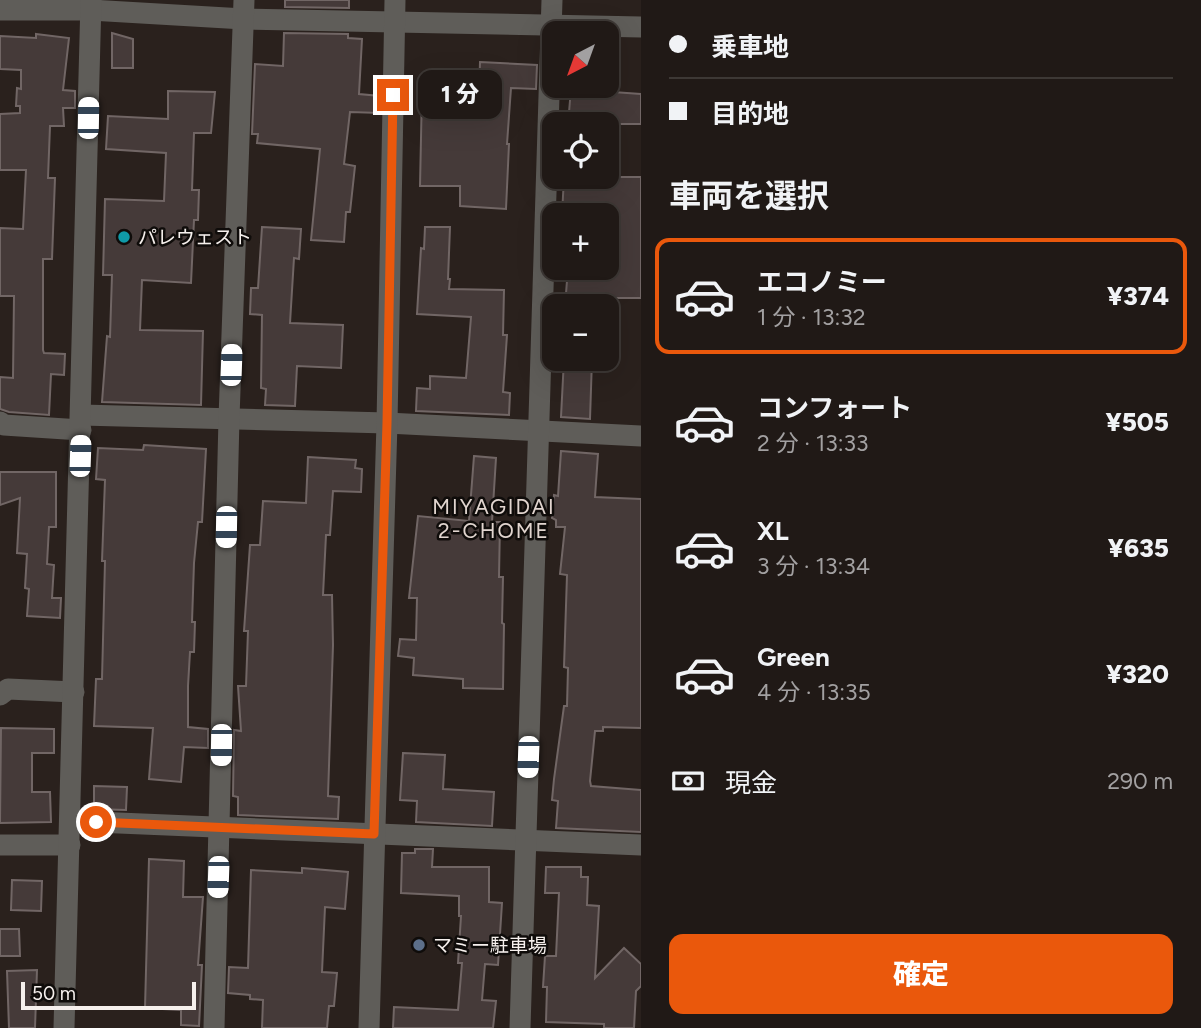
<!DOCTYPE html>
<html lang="ja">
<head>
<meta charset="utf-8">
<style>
  body { margin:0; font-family:Figtree,"Noto Sans JP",sans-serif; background:#2d2623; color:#f1f3f6; height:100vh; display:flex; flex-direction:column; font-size:26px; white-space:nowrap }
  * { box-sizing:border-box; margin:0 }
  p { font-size:23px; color:#a2a0a1 }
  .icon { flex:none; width:38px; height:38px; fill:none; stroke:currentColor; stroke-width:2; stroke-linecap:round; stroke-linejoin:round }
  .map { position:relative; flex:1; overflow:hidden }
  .drawer { display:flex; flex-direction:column; background:#201916; width:560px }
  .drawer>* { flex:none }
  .hud { display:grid; align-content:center; height:154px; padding:0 28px; background:#201916 }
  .needle { width:46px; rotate:221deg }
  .buttons { position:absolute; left:542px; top:21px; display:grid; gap:14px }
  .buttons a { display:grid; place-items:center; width:77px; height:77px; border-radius:14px; background:#201916; box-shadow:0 7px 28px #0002,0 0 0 2px #3d3835; font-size:35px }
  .scale { position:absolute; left:21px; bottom:18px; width:175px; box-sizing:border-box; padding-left:7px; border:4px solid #f6f0ed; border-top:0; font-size:19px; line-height:24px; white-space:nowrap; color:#f6f0ed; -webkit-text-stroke:5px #0f0c0a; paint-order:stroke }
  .end { position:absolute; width:32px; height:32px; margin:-16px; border:9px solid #ea580c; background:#fff; box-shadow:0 0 0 4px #fff }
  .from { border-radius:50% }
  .bubble { position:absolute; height:49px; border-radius:14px; background:#201916; box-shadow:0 7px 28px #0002,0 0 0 2px #3d3835; font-size:23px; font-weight:800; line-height:49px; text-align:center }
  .car { position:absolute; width:21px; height:42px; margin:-21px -10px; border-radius:9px; box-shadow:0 0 5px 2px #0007; background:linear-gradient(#fff 24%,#345 0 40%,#fff 0 76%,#345 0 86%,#fff 0) }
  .hud b { display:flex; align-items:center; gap:24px; height:66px; font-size:26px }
  .hud b+b { border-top:2px solid #3d3835 }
  .hud i { width:18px; height:18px; background:#f1f3f6 }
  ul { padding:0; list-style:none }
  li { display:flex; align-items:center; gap:21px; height:116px; margin:0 14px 10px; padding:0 14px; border:4px solid transparent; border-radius:14px }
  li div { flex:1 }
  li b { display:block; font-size:26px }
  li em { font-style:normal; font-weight:800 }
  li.selected { border-color:#ea580c }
  li>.icon { width:63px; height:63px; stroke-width:1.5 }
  h2 { padding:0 28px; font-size:32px; line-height:84px }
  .pay { display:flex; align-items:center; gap:18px; height:77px; padding:0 28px; font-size:26px }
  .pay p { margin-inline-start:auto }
  .button { display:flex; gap:14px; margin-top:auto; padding:14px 28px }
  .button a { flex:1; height:80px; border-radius:14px; background:#ea580c; color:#fff; font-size:28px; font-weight:800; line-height:80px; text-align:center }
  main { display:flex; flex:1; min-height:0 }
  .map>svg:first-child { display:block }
</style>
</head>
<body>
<main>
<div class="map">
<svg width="641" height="1028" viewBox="0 0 641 1028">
  <rect width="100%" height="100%" fill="#2a211d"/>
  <!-- building -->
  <g fill="#453a39" stroke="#716665" stroke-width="2">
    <path d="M285,0h64v8l-64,-1z"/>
    <path d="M112,33l21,6v29h-21z"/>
    <path d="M284,33l64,1v4l14,1 -3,55 21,2v17l-30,-1 -6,52 11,2 -5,46h-4l-2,30 -33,-2 9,-91 -63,-6 1,-9h-6l3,-70 28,2z"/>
    <path d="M36,34l33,4 -6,52 12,1v17h-12l1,18h-14l-2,52h7l-3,81h-9v91l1,3 21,1 -1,21 -13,-1 -2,41 -40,-3 -9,-3v-32l13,1 1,-82h-14v-68l23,1 3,-59h-26v-56l20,-1v-7h-4l1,-18 4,1v-19l-21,-1v-33l36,2z"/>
    <path d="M480,62l57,3 -1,24 -25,-1 -4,56h2l-3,65 -46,-3v-20h-40l2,-96 57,3z"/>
    <path d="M571,89l70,5v30h-73z"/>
    <path d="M168,91l47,1 -4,41h-17l-2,57h7l-1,30h-4l-3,63 -49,-3 -2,50 63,1 -2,74 -99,-3 5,-66 3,1 2,-62h-9l2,-76 59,2 2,-48 -60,-4 2,-33 60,3z"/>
    <path d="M564,177h77v121h-47v8h-29l3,-38h39v-53h-45z"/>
    <path d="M262,227l39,2 -2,30 -5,-1 -4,65 53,2 -2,43 -44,-2 -2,40 -30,-1 1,-16 -5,-1 1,-73 -12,-1 1,-26h7z"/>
    <path d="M425,227h25l-2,52h2l-1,10 55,1 -1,45h4l-4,57 7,1 -1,22 -93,-4 1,-23 13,1v-13l36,2 5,-61 -54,-3 4,-66 3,1z"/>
    <path d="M564,359h28l-2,60 -29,-2z"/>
    <path d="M144,445l62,4 -4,73h-4l-4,41 -2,59h3l-1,30h-4l-2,34v41l20,2v19l-24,-1 -3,35 -32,-3 4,-51 -59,-2 2,-47h6l3,-118h-3l3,-81 -9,-1 2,-31 45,2z"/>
    <path d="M561,451l37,3 -3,43 46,2v229l-38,-1v4h-8l-5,50 1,5 50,4v42l-85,-4 2,-27 -6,-1 2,-21 10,-73h3l1,-38 -4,-1 3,-92 -7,-1 5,-47h-9v-7l-4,-2 2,-23 4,1z"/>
    <path d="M474,456l22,2 -4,64h8l-1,55h4l-1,46 2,1 -1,65 -40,-1v-9l-50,-4 1,-17 -16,-2 2,-17 16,1 1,-42h-8l9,-82 51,5z"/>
    <path d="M308,457l48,3 -1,8 7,1 -1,23 -28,-1 -3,44h-4l-3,60h9l1,50 -5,151 11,1 -1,22 -100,-4v-18l-5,-1 1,-66 7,1 -3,-45h8l2,-55h-4l6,-86h10l3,-44 43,2z"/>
    <path d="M0,472h56v55h-7l-2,37 7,1 -2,33h9l-1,20 -33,-2 2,-27 -4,-1 2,-34 -10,-1 3,-55 -20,7z"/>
    <path d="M1,728l53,1v24h-22v39h18l1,30 -51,1z"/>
    <path d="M403,753l42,2 -2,34 51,3 -2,34 -76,-4 1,-21 -17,-1z"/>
    <path d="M94,786l33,1 -1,23 -32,-1z"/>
    <path d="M415,849h18l-1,18h57v35l13,1 -4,62 -13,-1 -3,36 14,1 -3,27h-100l1,-21 64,3 4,-47h-4l3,-47h-2v-20l-58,-3 1,-40h13z"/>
    <path d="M149,859l35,2 -1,36h20l-5,68h4l-3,61 -18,-1v-15l-36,-2z"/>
    <path d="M546,867h35v10h7l-1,28 12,1 -4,72 29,-30 17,16v22l-5,5 -2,37h-30v-4l-58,-2 1,-35h-4l2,-31h11l3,-63h-14z"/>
    <path d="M302,868l46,4 -3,37 -20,-2 -3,65 15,1 -3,33h-5l-2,22h-65l1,-28 -13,-1v-4l-22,-2 1,-26 19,1 3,-98 51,3z"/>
    <path d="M12,880l30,1 -1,30 -30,-1z"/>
    <path d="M0,929h19l1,27h-20z"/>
    <path d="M37,970l-2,58h-26l-2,-57z"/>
  </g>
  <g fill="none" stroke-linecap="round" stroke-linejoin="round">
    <!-- minor -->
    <g stroke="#5f5d59" stroke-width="21">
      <path d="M0,10h90l154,9 397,8"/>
      <path d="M81,415l306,8 254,13"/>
      <path d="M0,422l4,3 77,5"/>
      <path d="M0,695l8,-6 66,3"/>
      <path d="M71,821l570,24"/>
      <path d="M0,845h70"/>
      <path d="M64,1028l27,-1028"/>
      <path d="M214,1028l15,-610 15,-418"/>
      <path d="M369,1028l18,-605 8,-423"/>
      <path d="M520,1028l32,-1028"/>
    </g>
  </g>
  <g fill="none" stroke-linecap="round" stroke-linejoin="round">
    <!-- route -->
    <path stroke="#ea580c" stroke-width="9" d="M96,822l278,12 13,-411 6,-328"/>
  </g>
  <!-- markers -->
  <circle fill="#0f9aa8" stroke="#0f0c0a" stroke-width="2.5" cx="124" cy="237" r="7"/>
  <circle fill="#5c6f8a" stroke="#0f0c0a" stroke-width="2.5" cx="419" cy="945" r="7"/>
  <g text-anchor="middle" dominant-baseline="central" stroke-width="5" stroke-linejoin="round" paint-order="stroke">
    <!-- poi labels -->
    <g font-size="19" fill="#f6f0ed" stroke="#0f0c0a" text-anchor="start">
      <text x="138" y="237">パレウェスト</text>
      <text x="433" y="945">マミー駐車場</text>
    </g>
    <!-- neighbourhood labels -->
    <g font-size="21" letter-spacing="2" fill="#e1d5cf" stroke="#0f0c0a">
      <text x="494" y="506">MIYAGIDAI<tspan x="494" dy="24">2-CHOME</tspan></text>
    </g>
  </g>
</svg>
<div class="buttons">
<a><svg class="needle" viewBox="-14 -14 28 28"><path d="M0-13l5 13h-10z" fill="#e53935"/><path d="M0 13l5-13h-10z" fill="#a2a0a1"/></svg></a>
<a><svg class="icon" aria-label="locate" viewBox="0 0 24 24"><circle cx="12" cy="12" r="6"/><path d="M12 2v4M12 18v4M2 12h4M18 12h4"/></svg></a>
<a>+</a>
<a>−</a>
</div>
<div class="scale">50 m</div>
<i class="end from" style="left:96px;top:822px"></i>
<i class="end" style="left:393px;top:95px"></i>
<div class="bubble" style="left:418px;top:70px;width:84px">1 分</div>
<i class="car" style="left:88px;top:118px;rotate:1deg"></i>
<i class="car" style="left:231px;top:365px;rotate:2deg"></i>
<i class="car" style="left:80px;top:456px;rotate:2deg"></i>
<i class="car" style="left:226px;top:527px;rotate:181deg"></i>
<i class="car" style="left:221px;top:745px;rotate:181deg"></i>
<i class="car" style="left:528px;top:757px;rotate:182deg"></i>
<i class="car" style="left:218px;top:877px;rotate:182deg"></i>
</div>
<section class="drawer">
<div class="hud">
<b><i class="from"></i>乗車地</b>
<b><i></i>目的地</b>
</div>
<h2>車両を選択</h2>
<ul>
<li class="selected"><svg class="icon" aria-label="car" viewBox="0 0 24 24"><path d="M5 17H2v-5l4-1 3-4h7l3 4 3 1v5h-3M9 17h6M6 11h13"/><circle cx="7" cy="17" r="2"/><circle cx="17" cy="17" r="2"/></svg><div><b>エコノミー</b><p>1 分 · 13:32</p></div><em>¥374</em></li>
<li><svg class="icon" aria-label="car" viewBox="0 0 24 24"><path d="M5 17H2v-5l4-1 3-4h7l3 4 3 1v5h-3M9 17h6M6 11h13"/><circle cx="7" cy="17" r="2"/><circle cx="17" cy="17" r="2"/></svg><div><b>コンフォート</b><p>2 分 · 13:33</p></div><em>¥505</em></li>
<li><svg class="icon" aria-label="car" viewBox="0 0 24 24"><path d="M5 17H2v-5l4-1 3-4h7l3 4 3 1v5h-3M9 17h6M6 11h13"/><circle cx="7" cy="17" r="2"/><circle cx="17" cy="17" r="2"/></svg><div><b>XL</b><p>3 分 · 13:34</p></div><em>¥635</em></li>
<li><svg class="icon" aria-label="car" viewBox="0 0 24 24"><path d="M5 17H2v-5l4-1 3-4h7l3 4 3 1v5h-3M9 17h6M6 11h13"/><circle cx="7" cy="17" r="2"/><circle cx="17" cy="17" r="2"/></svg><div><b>Green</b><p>4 分 · 13:35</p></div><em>¥320</em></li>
</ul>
<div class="pay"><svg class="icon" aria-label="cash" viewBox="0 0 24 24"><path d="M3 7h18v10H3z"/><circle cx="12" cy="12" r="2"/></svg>現金<p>290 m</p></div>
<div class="button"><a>確定</a></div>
</section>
</main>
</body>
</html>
